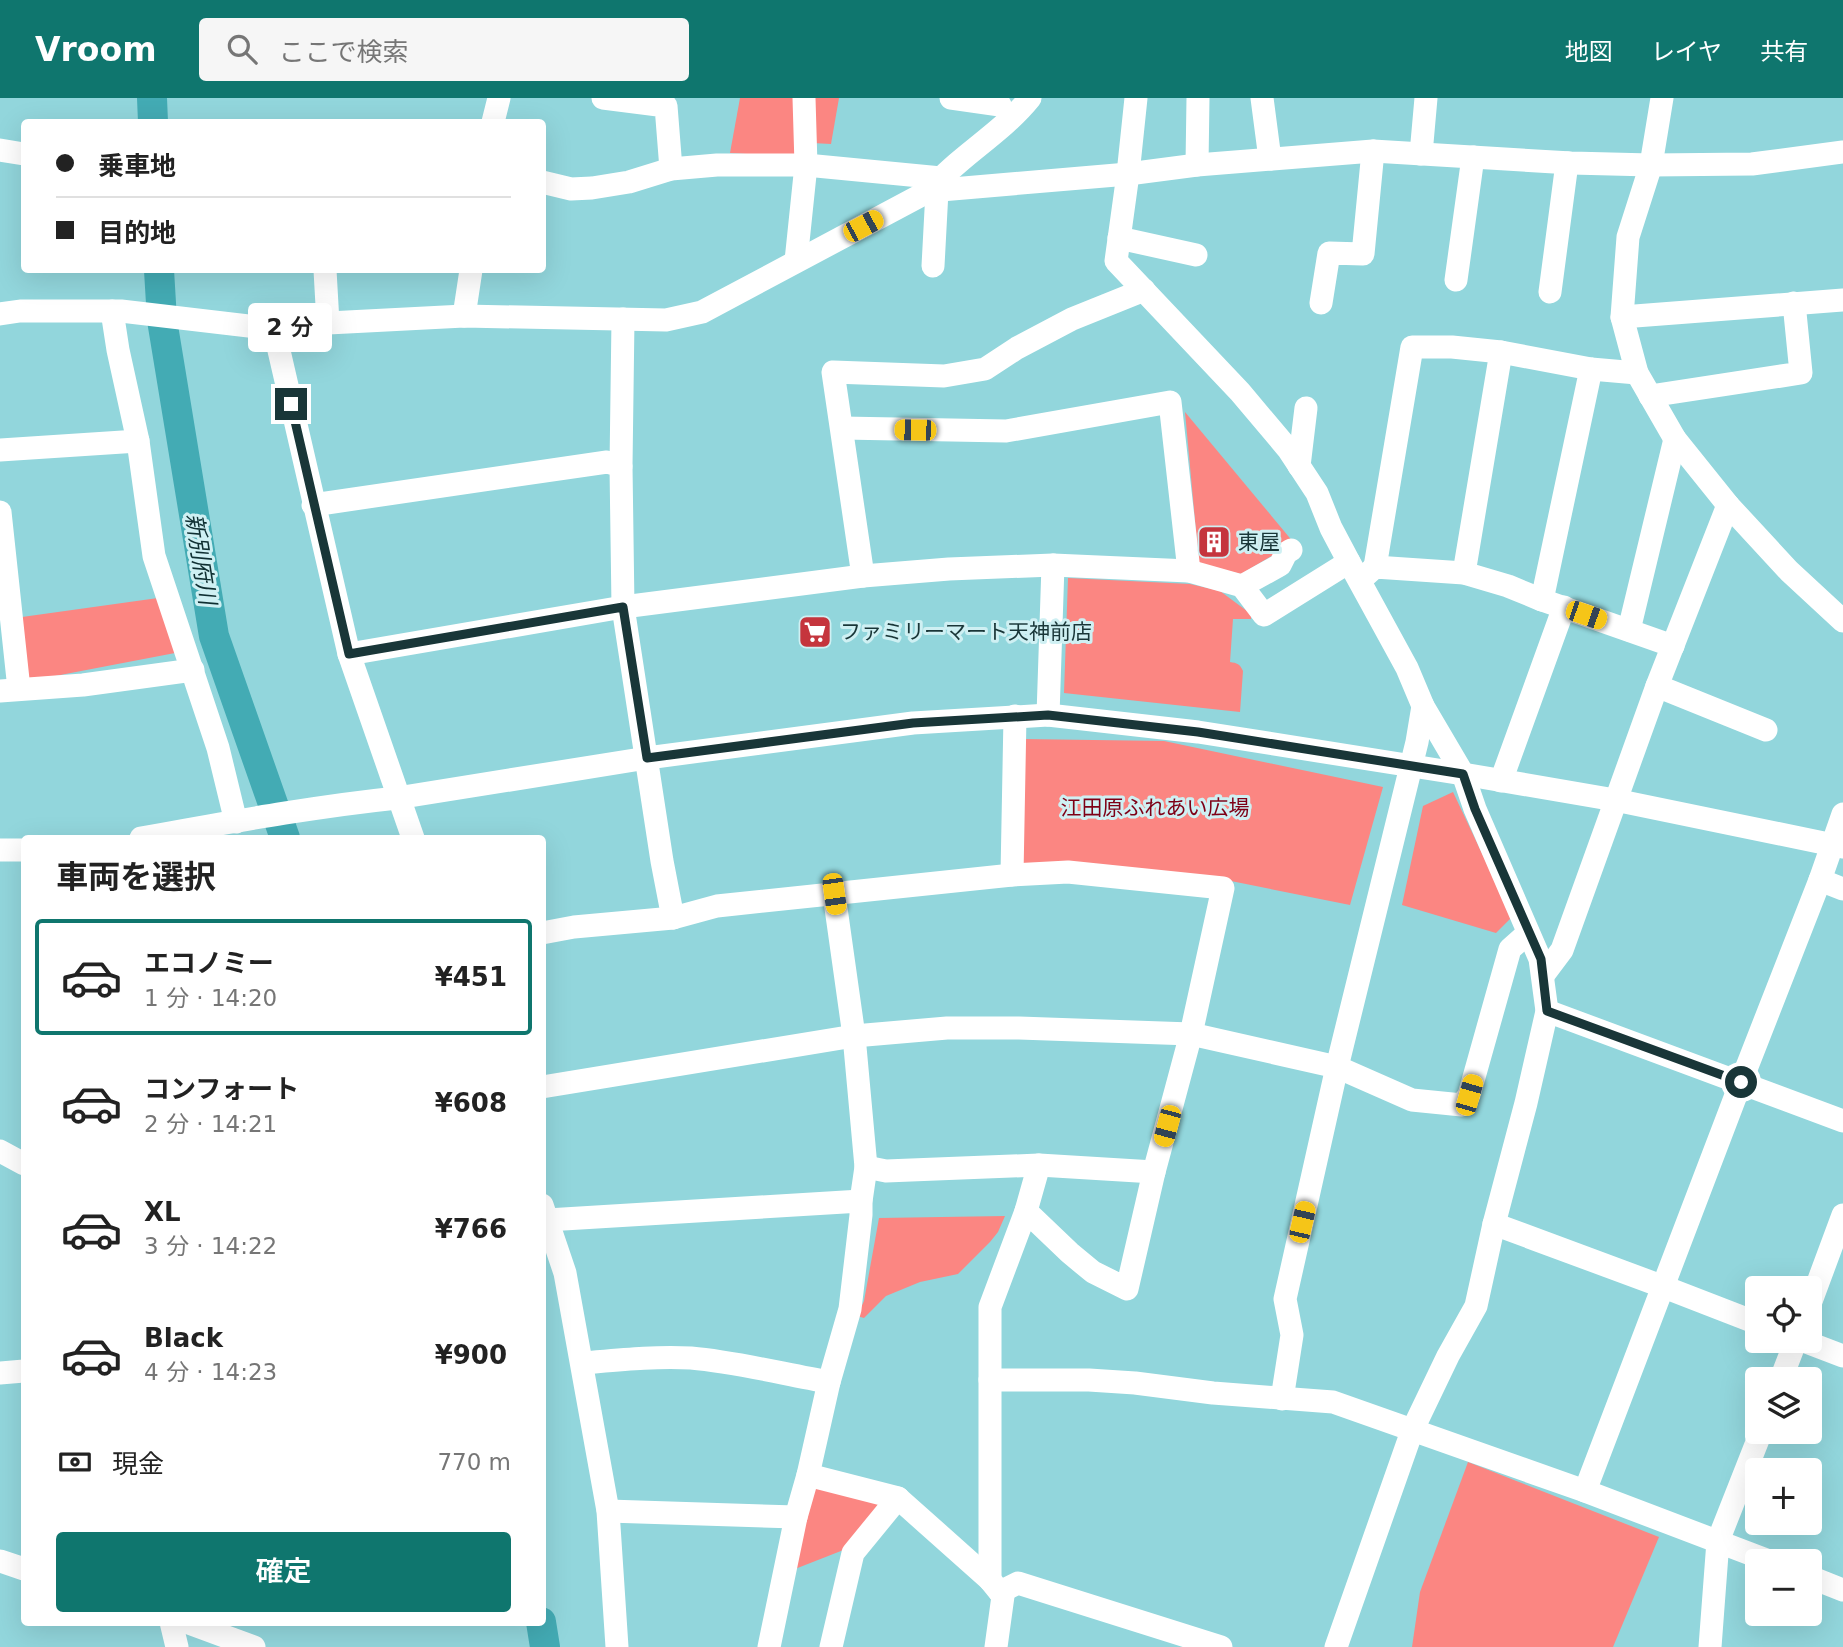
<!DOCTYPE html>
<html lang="ja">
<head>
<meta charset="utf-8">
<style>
  body { margin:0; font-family:"DejaVu Sans","Noto Sans JP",sans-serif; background:#f6f6f6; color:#222; height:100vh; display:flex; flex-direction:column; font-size:26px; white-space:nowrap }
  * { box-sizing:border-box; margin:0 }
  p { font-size:23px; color:#767676 }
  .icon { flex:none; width:38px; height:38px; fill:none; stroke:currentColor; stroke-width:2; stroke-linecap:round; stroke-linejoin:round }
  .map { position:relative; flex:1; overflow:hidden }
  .panel { position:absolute; left:21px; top:737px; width:525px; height:791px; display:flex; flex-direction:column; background:#fff; border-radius:7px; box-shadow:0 7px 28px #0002 }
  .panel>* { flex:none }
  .banner { position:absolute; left:21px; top:21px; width:525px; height:154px; border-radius:7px; box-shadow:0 7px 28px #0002; display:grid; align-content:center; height:154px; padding:0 35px; background:#fff }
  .controls { position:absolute; left:1745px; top:1178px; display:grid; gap:14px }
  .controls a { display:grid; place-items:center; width:77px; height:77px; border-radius:7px; background:#fff; box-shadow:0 7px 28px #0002; font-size:35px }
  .end { position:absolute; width:32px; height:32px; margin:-16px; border:9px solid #193638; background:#fff; box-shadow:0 0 0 4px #fff }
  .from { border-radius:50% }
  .bubble { position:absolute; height:49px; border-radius:7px; background:#fff; box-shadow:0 7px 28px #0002; font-size:23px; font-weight:600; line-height:49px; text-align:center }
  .car { position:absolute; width:21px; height:42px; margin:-21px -10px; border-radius:9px; box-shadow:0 0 5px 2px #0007; background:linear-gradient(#f5c518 24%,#345 0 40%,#f5c518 0 76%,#345 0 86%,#f5c518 0) }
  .banner b { display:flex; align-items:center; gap:24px; height:66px; font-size:26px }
  .banner b+b { border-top:2px solid #e0e0e0 }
  .banner i { width:18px; height:18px; background:#222 }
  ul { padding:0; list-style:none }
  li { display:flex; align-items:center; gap:21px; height:116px; margin:0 14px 10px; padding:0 21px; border:4px solid transparent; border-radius:7px }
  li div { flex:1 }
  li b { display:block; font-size:26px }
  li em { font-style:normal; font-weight:600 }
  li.current { border-color:#0f766e }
  li>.icon { width:63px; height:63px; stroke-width:1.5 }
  h2 { padding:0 35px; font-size:32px; line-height:84px }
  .pay { display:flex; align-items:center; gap:18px; height:77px; padding:0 35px; font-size:26px }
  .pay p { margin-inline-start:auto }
  .action { display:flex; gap:14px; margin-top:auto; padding:14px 35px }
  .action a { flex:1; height:80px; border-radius:7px; background:#0f766e; color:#fff; font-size:28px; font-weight:600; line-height:80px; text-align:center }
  header { display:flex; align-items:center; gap:42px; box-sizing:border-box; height:98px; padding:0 35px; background:#0f766e; color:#fff }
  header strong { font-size:33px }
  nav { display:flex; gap:38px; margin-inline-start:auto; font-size:24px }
  .search { width:490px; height:63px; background:#f6f6f6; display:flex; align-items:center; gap:18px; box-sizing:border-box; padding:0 24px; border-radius:7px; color:#767676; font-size:26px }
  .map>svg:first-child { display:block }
</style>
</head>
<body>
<header>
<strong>Vroom</strong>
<div class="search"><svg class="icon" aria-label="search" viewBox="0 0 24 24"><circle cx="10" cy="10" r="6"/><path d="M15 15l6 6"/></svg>ここで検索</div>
<nav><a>地図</a><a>レイヤ</a><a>共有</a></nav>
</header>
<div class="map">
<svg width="1843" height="1549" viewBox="0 0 1843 1549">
  <rect width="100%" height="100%" fill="#92d6dc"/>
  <!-- green -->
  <g fill="#fb8682">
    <path d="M740,0h53l6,59 -69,-4z"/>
    <path d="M809,0h30l-8,46 -19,-1z"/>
    <path d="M1185,314l109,131 -53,31 -42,-10z"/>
    <path d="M1068,480l122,6 30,7 31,23v5h-18l-3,43c7,1 10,2 13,9l-3,41 -176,-19z"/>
    <path d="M158,500l17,55 -146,28 -7,-64z"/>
    <path d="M1023,641l141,2 219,46 -33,118 -129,-26 -199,-15z"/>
    <path d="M1453,694l59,125 -16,16 -94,-28 21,-99z"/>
    <path d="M1005,1118l-7,16 -8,10 -32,32 -38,8 -34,14 -22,22 -7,-2 7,-15 15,-83z"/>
    <path d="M1468,1364l191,75 -46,110h-201l8,-55z"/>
    <path d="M814,1387l66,17 -34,47 -51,20z"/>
  </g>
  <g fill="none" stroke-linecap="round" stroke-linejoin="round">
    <!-- river -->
    <g stroke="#43abb4" stroke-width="30">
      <path d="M152,0l1,24"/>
      <path d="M159,172l3,50 52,316 71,202"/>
      <path d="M541,1524l4,25"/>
    </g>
    <!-- minor -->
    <g stroke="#fff" stroke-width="23">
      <path d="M603,0l63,8 5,63"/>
      <path d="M951,0l49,7"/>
      <path d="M1136,0l-8,76 -12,87 124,131 48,57 29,44 14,35 18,34 58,106 16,38 40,68 12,35 65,150 7,52 -21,92 -32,121 -18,82 -28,50 -36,75 -76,216"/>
      <path d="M1262,0l8,61"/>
      <path d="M1662,0l-11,67 -23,72 -6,80 15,56 38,66 53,66 61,66 54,50"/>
      <path d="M493,24l6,-24"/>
      <path d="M0,52l24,4"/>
      <path d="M1421,56l5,-56"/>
      <path d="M1197,67l1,-67"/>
      <path d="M542,84l29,7 21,-1 37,-6 42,-13 46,-4h89l135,13"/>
      <path d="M929,93l199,-17 69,-9 176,-14 198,12 80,2 101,-1 91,-12"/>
      <path d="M1119,140l77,17"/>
      <path d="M796,163l10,-96 -2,-67"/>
      <path d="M933,168l4,-75"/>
      <path d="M325,172l3,53"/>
      <path d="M1456,182l17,-123"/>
      <path d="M1550,194l17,-129"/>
      <path d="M1321,205l8,-50 34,1 10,-103"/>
      <path d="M112,213l6,39 20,91 16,115 64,192 18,74"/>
      <path d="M0,216l20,-3h101l153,18 54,-6 136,-7 202,4 36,-8 227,-121c30,-35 72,-57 101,-93"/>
      <path d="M464,218l7,-46"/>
      <path d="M1622,219l221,-17"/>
      <path d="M274,231l75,325 64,184"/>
      <path d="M1650,298l151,-23 -7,-70"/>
      <path d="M842,330l164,3 164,-29 19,169"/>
      <path d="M0,352l138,-9"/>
      <path d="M621,368l2,-147"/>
      <path d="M1299,368l7,-58"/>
      <path d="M313,407l294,-43 14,4 2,141 39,254 11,57"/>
      <path d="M0,414l19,177"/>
      <path d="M1375,469l37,-220h40l49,5 90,17 46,4"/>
      <path d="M1464,475l37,-221"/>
      <path d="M863,478l-30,-204 111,4 41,-7 32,-21 55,-29 72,-29"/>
      <path d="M1365,478l10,-9 89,6 44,13 34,14 131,46"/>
      <path d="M1242,488l38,-21 6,-12 5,-3"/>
      <path d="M1542,502l49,-231"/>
      <path d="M1629,532l46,-191"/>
      <path d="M349,556l274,-47 240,-31 86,-7 104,-4 136,6 53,15 22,29 85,-53"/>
      <path d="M1657,588l109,44"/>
      <path d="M0,593l83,-6 110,-15"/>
      <path d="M1048,617l5,-150"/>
      <path d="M1501,683l63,-174"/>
      <path d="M141,740c85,-15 170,-31 256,-40l250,-40 266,-35 135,-8 150,17 265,42 152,26 228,47"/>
      <path d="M0,752h24"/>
      <path d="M1012,777l3,-159"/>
      <path d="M1820,782l23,9"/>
      <path d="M542,835l32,-6 99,-9 44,-12 295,-31 56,-3 155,16 -32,146 -37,138 -27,117 -34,-17 -23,-19 -44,-42 -36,96v273"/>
      <path d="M1544,876l18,-24 95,-264 71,-181"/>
      <path d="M1547,913l296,110"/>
      <path d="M542,989l312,-51 93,-8h72l172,6 146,33 75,33 50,5 7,-10 41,-146 18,-16"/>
      <path d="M0,1053l24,13"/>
      <path d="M866,1069l20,4 153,-6 115,7"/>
      <path d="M542,1107l23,68 43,238 9,136"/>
      <path d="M1026,1113l13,-46"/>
      <path d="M547,1122l314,-19"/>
      <path d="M1494,1126l170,63 93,36"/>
      <path d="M1810,1206l33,-89"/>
      <path d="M1801,1242l42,16"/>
      <path d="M582,1265c36,-3 72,-7 109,-5 46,4 92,16 138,24"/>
      <path d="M0,1275l24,-2"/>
      <path d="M1781,1281l15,-39"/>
      <path d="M990,1282h99l46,3 78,10 120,9 252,89 184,70"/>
      <path d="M1282,1301l10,-64 -7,-36 52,-232 80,-325 6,-36"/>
      <path d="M808,1377l90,23 92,82 13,16 -7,51"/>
      <path d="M1585,1393l156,-409 79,-202 23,-66"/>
      <path d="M608,1413l188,6"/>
      <path d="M0,1463l24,8"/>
      <path d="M1810,1479l33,13"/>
      <path d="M1000,1494l18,-9 203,64"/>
      <path d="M171,1524l6,25"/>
      <path d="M186,1524l68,25"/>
      <path d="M769,1549l27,-130 12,-42 21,-93 21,-73 11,-94v-14l5,-34 -12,-131 -20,-142"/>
      <path d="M831,1549l22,-94 45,-55"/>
      <path d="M1710,1549l8,-106 43,-109"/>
    </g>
  </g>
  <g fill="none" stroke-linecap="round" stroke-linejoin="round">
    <!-- route -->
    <path stroke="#193638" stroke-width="9" d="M291,306l58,250 274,-47 24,151 266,-35 135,-8 150,17 265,42 12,35 66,150 6,52 194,71"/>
  </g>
  <!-- icons -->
  <defs>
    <symbol id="building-square" viewBox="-11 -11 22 22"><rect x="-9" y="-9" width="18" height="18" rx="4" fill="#c5353d" stroke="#cff0f3"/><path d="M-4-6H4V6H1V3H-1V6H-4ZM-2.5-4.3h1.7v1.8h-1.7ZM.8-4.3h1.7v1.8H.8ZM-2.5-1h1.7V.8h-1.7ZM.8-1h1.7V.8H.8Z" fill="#fff"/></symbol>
    <symbol id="supermarket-square" viewBox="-11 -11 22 22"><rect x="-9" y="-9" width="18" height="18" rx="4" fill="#c5353d" stroke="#cff0f3"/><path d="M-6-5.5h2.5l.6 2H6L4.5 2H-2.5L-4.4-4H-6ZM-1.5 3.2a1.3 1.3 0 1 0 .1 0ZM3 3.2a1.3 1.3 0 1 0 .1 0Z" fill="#fff"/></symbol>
  </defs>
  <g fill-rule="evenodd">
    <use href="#building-square" x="1195" y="425" width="38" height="38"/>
    <use href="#supermarket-square" x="796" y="515" width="38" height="38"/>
  </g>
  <g text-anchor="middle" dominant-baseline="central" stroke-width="6" stroke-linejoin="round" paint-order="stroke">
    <!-- poi labels -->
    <g font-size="21" fill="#193638" stroke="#cff0f3" text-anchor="start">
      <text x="1238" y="444">東屋</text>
      <text x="840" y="534">ファミリーマート天神前店</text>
    </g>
    <!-- park labels -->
    <g font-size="21" fill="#7e0016" stroke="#cff0f3">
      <text x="1155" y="710">江田原ふれあい広場</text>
    </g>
    <!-- water labels -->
    <g font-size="23" font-style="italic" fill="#0f2f32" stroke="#cff0f3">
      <text transform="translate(201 461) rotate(81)">新別府川</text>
    </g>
  </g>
</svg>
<div class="controls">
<a><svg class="icon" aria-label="locate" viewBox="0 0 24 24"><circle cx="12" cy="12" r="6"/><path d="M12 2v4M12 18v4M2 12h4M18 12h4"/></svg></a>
<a><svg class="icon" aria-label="layers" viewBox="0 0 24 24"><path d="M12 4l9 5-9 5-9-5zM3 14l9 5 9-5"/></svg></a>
<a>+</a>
<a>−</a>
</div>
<i class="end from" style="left:1741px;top:984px"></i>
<i class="end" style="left:291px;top:306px"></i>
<div class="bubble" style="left:248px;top:205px;width:84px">2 分</div>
<i class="car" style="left:863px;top:128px;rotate:62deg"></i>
<i class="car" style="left:915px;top:332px;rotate:271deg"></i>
<i class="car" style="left:1586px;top:517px;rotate:109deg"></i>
<i class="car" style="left:834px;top:796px;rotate:172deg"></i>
<i class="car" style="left:1469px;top:997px;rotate:16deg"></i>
<i class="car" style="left:1167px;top:1028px;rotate:195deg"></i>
<i class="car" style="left:1302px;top:1124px;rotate:13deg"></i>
<div class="banner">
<b><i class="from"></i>乗車地</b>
<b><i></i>目的地</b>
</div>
<section class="panel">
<h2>車両を選択</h2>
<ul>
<li class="current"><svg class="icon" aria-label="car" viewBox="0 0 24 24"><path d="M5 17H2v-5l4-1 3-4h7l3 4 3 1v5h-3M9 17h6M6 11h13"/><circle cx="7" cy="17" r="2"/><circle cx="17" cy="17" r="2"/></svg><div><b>エコノミー</b><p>1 分 · 14:20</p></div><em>¥451</em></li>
<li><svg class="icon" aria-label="car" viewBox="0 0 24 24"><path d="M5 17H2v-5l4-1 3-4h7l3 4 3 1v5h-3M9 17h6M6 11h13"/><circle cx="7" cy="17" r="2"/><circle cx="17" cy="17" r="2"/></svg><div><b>コンフォート</b><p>2 分 · 14:21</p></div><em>¥608</em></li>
<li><svg class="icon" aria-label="car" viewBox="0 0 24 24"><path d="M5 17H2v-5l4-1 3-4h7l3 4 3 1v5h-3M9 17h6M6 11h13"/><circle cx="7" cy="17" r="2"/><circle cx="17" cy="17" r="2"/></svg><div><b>XL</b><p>3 分 · 14:22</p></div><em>¥766</em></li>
<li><svg class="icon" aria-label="car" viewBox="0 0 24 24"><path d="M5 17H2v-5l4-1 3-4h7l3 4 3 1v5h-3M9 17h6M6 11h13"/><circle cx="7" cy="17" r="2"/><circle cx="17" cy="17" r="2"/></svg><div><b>Black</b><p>4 分 · 14:23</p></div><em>¥900</em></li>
</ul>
<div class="pay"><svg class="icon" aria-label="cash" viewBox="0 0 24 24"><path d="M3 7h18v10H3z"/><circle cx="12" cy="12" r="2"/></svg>現金<p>770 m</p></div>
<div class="action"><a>確定</a></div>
</section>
</div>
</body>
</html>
